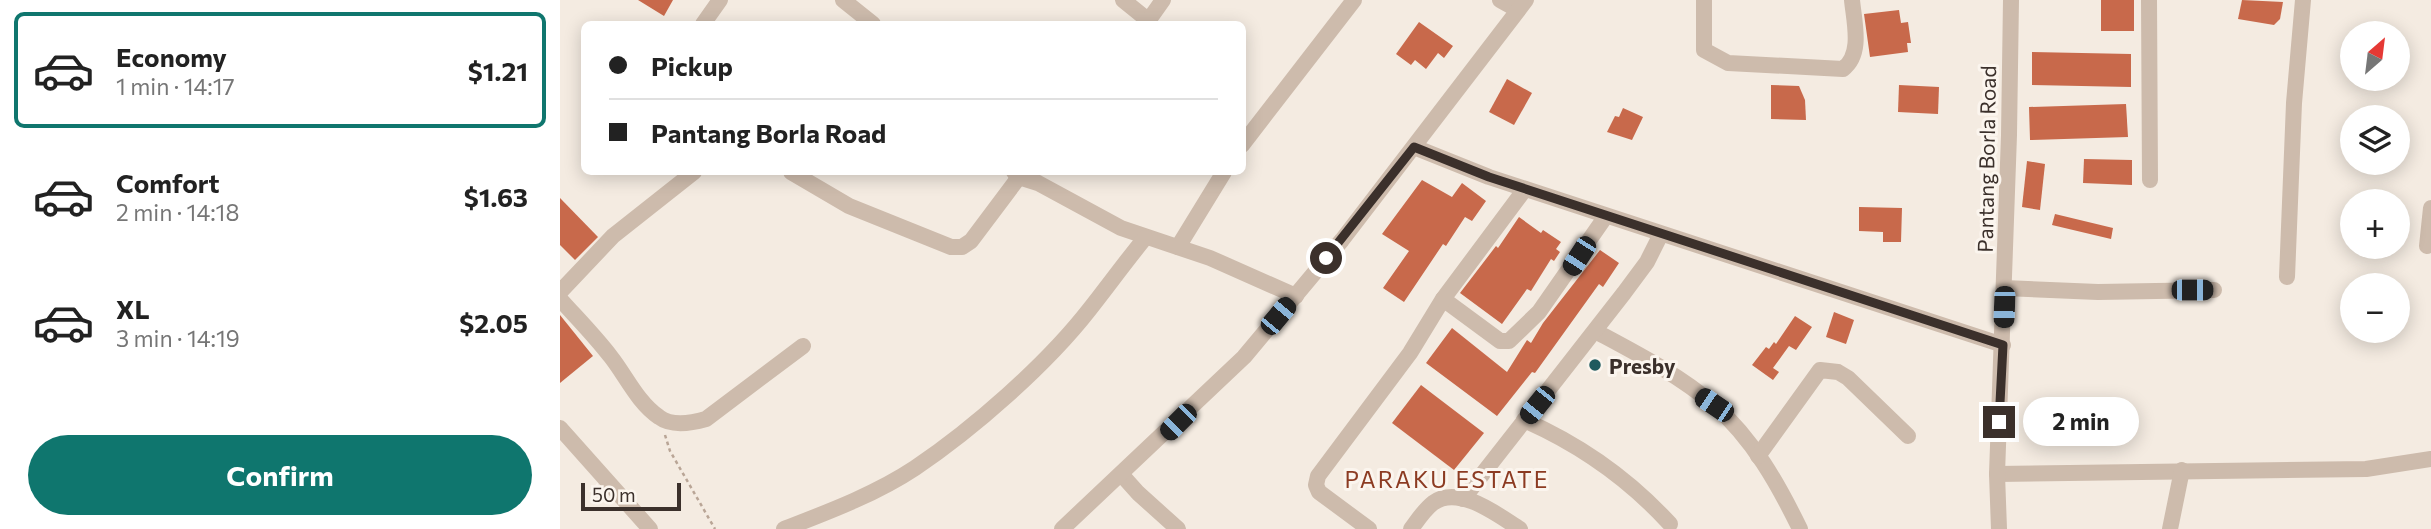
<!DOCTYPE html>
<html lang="en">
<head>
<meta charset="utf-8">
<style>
  body { margin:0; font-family:Commissioner,sans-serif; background:#f6f6f6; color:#222; height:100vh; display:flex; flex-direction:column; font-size:26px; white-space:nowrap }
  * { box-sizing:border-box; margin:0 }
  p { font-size:23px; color:#767676 }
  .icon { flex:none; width:38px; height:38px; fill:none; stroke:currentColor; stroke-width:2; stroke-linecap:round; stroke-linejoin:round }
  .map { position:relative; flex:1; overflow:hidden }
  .panel { display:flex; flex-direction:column; background:#fff; width:560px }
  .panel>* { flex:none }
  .banner { position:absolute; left:21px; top:21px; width:665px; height:154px; border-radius:10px; box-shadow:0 4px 18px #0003; display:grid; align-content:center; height:154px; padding:0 28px; background:#fff }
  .needle { width:46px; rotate:28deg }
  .tools { position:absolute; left:1780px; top:21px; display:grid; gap:14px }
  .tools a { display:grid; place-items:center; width:70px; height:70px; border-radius:50%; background:#fff; box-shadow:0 4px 18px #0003; font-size:35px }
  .scale { position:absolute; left:21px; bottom:18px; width:100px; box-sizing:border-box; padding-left:7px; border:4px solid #3b302b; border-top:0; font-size:19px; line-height:24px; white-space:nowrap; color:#3b302b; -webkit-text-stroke:5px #fbf5ee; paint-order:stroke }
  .end { position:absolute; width:32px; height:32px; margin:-16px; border:9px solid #3b302b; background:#fff; box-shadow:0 0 0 4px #fff }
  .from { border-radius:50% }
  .bubble { position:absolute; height:49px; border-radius:24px; background:#fff; box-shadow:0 4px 18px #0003; font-size:23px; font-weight:700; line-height:49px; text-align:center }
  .car { position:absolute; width:21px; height:42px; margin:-21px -10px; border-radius:9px; box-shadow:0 0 5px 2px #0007; background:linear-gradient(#222 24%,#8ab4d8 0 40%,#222 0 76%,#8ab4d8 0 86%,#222 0) }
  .banner b { display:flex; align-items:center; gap:24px; height:66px; font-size:26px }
  .banner b+b { border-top:2px solid #e0e0e0 }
  .banner i { width:18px; height:18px; background:#222 }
  ul { padding:12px 0 0; list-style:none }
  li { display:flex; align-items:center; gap:21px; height:116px; margin:0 14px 10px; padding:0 14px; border:4px solid transparent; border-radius:10px }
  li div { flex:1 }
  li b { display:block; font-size:26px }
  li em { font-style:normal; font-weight:700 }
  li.active { border-color:#0f766e }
  li>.icon { width:63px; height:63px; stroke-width:1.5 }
  .cta { display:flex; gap:14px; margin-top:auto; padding:14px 28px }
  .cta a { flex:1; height:80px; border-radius:42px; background:#0f766e; color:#fff; font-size:28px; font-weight:700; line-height:80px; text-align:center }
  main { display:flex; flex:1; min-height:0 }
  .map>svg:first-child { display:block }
</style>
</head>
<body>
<main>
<section class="panel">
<ul>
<li class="active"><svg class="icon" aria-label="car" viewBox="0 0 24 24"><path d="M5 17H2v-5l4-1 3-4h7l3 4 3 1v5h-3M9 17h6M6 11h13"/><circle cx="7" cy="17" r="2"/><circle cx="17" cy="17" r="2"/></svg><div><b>Economy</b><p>1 min · 14:17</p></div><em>$1.21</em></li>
<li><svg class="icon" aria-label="car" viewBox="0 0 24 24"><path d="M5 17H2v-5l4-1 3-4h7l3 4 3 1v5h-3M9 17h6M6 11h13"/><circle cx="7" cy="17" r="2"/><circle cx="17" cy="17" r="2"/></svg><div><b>Comfort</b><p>2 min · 14:18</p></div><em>$1.63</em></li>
<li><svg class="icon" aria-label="car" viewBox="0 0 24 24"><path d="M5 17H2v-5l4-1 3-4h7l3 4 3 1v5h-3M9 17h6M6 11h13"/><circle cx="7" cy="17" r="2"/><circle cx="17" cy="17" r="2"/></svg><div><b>XL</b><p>3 min · 14:19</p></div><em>$2.05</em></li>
</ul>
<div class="cta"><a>Confirm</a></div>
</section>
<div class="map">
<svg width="1871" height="529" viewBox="0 0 1871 529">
  <rect width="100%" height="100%" fill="#f4ebe1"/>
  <!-- building -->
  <g fill="#c8694b">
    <path d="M78,0h35l-9,16z"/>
    <rect x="1541" y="0" width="33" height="31"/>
    <path d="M1682,0l41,2 -3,17 -6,6 -36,-6z"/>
    <path d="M1339,10l2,13 7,-1 3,21h-4l1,9 -38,5 -6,-43z"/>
    <path d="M859,22l34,24 -9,12 -6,-5 -12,16 -11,-9 -4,5 -15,-11z"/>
    <path d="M1472,52l99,2v33l-99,-2z"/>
    <path d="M947,79l25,14 -18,32 -25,-13z"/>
    <path d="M1211,85l28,1 6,14 1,20 -35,-1z"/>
    <path d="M1339,85l40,2 -1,27 -40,-2z"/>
    <path d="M1566,104l2,33 -98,3 -1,-33z"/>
    <path d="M1063,108l20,9 -11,23 -25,-8 8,-16 4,1z"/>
    <path d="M1524,159l48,1v25l-49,-2z"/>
    <path d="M1467,161l18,3 -5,46 -18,-3z"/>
    <path d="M862,180l30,17 10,-14 24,18 -14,20 -7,-4 -19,29 -3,-2 -39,58 -21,-14 26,-37 -27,-17z"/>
    <path d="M0,198l38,39 -23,23 -15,-15z"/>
    <path d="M1299,207l43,1 -1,34h-18v-10l-24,-1z"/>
    <path d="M1495,214l58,14 -2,11 -59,-14z"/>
    <path d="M959,217l22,16 2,-3 18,12 -5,7 4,3 -6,9 -3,-2 -20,32 -4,-2 -25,35 -42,-31 36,-47 2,2z"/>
    <path d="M1040,250l19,13 -16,24 -4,-3 -64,89 -3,-1 -35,44 -71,-53 26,-35 55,44 20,-32 4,3 12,-20z"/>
    <path d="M1274,312l20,8 -8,24 -20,-7z"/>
    <path d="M0,315l33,41 -33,27z"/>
    <path d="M1235,316l17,11 -16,23 -7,-4 -16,22 6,4 -6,8 -21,-15 14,-18 3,2 5,-7 2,2z"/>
    <path d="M861,385l63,48 -30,37 -62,-47z"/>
  </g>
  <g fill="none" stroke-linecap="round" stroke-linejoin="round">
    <!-- path -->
    <path stroke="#b9a596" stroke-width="2.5" stroke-dasharray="3.5 3.5" stroke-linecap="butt" d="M105,435l5,16 45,78"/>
    <!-- minor -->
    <g stroke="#cdbbac" stroke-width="16">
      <path d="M283,0l30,24"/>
      <path d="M563,0l26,21"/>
      <path d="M940,0l18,10"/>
      <path d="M1144,0v50l24,13 115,6c20,-15 11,-47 9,-69"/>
      <path d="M1589,0l1,180"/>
      <path d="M143,24l17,-24"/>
      <path d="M586,24l17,-24"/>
      <path d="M682,145l112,-145"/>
      <path d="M854,147l75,30 514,168"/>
      <path d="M231,172l58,34 102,41h11l9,-6 48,-64"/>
      <path d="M454,172l5,5 19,6 83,45 89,30 86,38"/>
      <path d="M1867,246l4,-38"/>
      <path d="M618,247l46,-75"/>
      <path d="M1727,277l7,-174 9,-103"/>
      <path d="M1444,288l94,4 116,-2"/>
      <path d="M0,292l53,-56 81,-64"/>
      <path d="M0,299c17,19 35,37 51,58 15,19 27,46 48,60 13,10 33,6 47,2l97,-73"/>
      <path d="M883,299l57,42h9l30,-29 67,-96"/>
      <path d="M1035,331c41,22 84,44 119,74 39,34 64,79 86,124"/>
      <path d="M964,420c57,25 104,58 146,104"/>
      <path d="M0,428l90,101"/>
      <path d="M1198,456l62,-86 18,2 10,6 60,58"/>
      <path d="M561,474l17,19 40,36"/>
      <path d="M1437,474l369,-5 65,-10"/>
      <path d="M903,499l161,-206 23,-31 14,-28"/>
      <path d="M224,529c44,-17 92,-35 131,-61 58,-39 131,-103 174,-158 19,-24 37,-49 56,-72"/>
      <path d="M502,529l182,-172 98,-117 184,-240"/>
      <path d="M809,529l-50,-37 -3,-7 2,-9 92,-123 33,-54 82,-110"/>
      <path d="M851,529c6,-8 13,-19 22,-26 26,-19 66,13 87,26"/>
      <path d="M1439,529l-2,-55 12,-339 2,-135"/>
      <path d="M1610,529l12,-59"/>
    </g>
  </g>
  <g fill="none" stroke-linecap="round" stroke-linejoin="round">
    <!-- route -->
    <path stroke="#3b302b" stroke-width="9" d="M766,258l88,-111 75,30 514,168 -4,77"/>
  </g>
  <!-- markers -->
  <circle fill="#1f5a5e" stroke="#fbf5ee" stroke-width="2.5" cx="1035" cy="365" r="7"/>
  <g text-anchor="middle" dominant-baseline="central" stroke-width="6" stroke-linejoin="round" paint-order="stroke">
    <!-- street labels -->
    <g font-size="21" fill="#3b302b" stroke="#fbf5ee">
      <text transform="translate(1426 159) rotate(-89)">Pantang Borla Road</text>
    </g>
    <!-- poi labels -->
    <g font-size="21" font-weight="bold" fill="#3b302b" stroke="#fbf5ee" text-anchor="start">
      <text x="1049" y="365">Presby</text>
    </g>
    <!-- neighbourhood labels -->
    <g font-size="23" letter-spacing="2" fill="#8c3b22" stroke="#fbf5ee">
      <text x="887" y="479">PARAKU ESTATE</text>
    </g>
  </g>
</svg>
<div class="tools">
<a><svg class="needle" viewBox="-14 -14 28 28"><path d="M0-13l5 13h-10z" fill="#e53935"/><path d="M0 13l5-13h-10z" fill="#767676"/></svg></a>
<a><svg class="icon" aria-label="layers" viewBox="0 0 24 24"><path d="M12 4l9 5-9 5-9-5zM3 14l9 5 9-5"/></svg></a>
<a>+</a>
<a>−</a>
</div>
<div class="scale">50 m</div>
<i class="end from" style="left:766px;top:258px"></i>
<i class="end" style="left:1439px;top:422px"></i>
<div class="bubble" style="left:1463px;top:397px;width:116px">2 min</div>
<i class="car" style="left:1019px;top:256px;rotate:213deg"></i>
<i class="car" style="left:1632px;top:290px;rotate:90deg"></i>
<i class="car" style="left:1444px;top:307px;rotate:182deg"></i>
<i class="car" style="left:718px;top:316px;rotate:40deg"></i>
<i class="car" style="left:977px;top:405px;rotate:219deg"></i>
<i class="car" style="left:1154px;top:405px;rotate:304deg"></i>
<i class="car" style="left:618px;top:422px;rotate:225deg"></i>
<div class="banner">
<b><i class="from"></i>Pickup</b>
<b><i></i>Pantang Borla Road</b>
</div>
</div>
</main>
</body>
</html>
